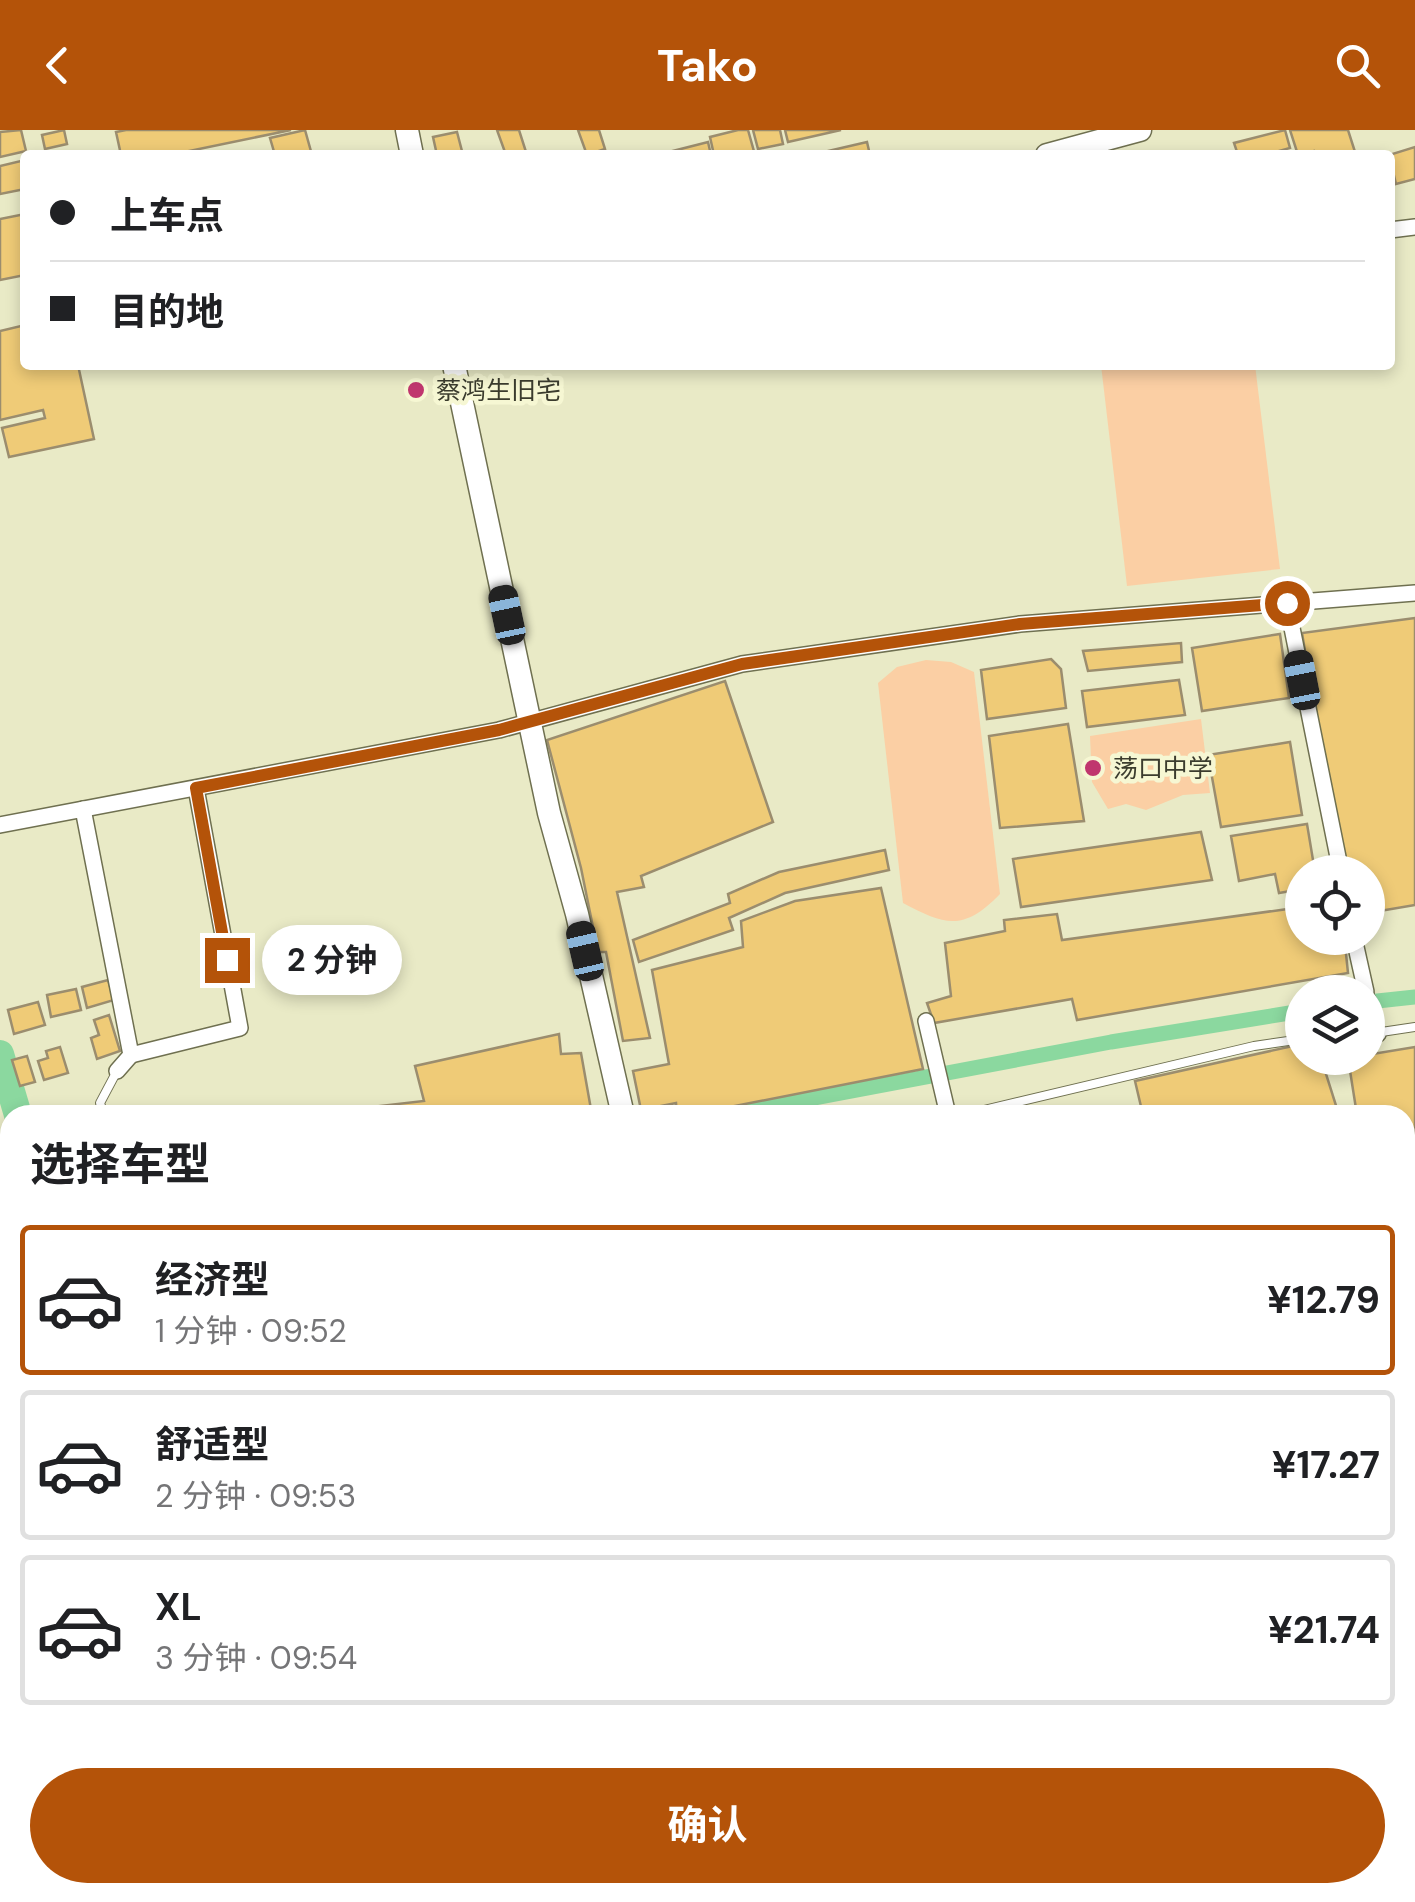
<!DOCTYPE html>
<html lang="zh">
<head>
<meta charset="utf-8">
<style>
  body { margin:0; font-family:"DM Sans","Noto Sans SC",sans-serif; background:#f6f6f6; color:#202124; height:100vh; display:flex; flex-direction:column; font-size:38px; white-space:nowrap }
  * { box-sizing:border-box; margin:0 }
  p { font-size:32px; color:#757577 }
  .icon { flex:none; width:55px; height:55px; fill:none; stroke:currentColor; stroke-width:2; stroke-linecap:round; stroke-linejoin:round }
  .map { position:relative; flex:1; overflow:hidden }
  .side { position:absolute; left:0px; top:975px; width:1415px; height:798px; display:flex; flex-direction:column; background:#fff; border-radius:30px 30px 0 0; box-shadow:0 5px 15px #0003 }
  .side>* { flex:none }
  .hud { position:absolute; left:20px; top:20px; width:1375px; height:220px; border-radius:10px; box-shadow:0 5px 15px #0003; display:grid; align-content:center; height:220px; padding:0 30px; background:#fff }
  .fabs { position:absolute; left:1285px; top:725px; display:grid; gap:20px }
  .fabs a { display:grid; place-items:center; width:100px; height:100px; border-radius:50%; background:#fff; box-shadow:0 5px 15px #0003; font-size:50px }
  .end { position:absolute; width:45px; height:45px; margin:-22px; border:12px solid #b45309; background:#fff; box-shadow:0 0 0 5px #fff }
  .from { border-radius:50% }
  .bubble { position:absolute; height:70px; border-radius:35px; background:#fff; box-shadow:0 5px 15px #0003; font-size:32px; font-weight:700; line-height:70px; text-align:center }
  .car { position:absolute; width:30px; height:60px; margin:-30px -15px; border-radius:12px; box-shadow:0 0 8px 2px #0007; background:linear-gradient(#222 24%,#8ab4d8 0 40%,#222 0 76%,#8ab4d8 0 86%,#222 0) }
  .hud b { display:flex; align-items:center; gap:35px; height:95px; font-size:38px }
  .hud b+b { border-top:2px solid #e0e0e0 }
  .hud i { width:25px; height:25px; background:#202124 }
  ul { padding:0; list-style:none }
  li { display:flex; align-items:center; gap:30px; height:150px; margin:0 20px 15px; padding:0 10px; border:5px solid #e0e0e0; border-radius:10px }
  li div { flex:1 }
  li b { display:block; font-size:38px }
  li em { font-style:normal; font-weight:700 }
  li.active { border-color:#b45309 }
  li>.icon { width:90px; height:90px; stroke-width:1.5 }
  h2 { padding:0 30px; font-size:45px; line-height:120px }
  .button { display:flex; gap:20px; margin-top:auto; padding:20px 30px }
  .button a { flex:1; height:115px; border-radius:60px; background:#b45309; color:#fff; font-size:40px; font-weight:700; line-height:115px; text-align:center }
  header { display:flex; justify-content:space-between; align-items:center; height:130px; padding:0 30px; background:#b45309; color:#fff; font-size:45px; font-weight:700 }
  .map>svg:first-child { display:block }
</style>
</head>
<body>
<header><svg class="icon" aria-label="back" viewBox="0 0 24 24"><path d="M15 5l-7 7 7 7"/></svg>Tako<svg class="icon" aria-label="search" viewBox="0 0 24 24"><circle cx="10" cy="10" r="6"/><path d="M15 15l6 6"/></svg></header>
<div class="map">
<svg width="1415" height="1772" viewBox="0 0 1415 1772">
  <rect width="100%" height="100%" fill="#e9eac6"/>
  <!-- green -->
  <g fill="#fbcfa4">
    <path d="M1101,235h154l25,204 -153,17z"/>
    <path d="M926,530l25,2 23,10 26,222c-36,37 -54,32 -97,9l-25,-220 19,-16z"/>
    <path d="M1201,589l9,74 -27,2 -37,15 -20,-6 -18,5 -16,-27 -2,-46z"/>
  </g>
  <g fill="none" stroke-linecap="round" stroke-linejoin="round">
    <!-- canal -->
    <g stroke="#8bd89f" stroke-width="15">
      <path d="M1368,872l47,-5"/>
      <path d="M724,985l387,-73 191,-31"/>
      <path d="M0,1111l10,-2"/>
      <path d="M0,1308l10,-2"/>
      <path d="M0,1741l10,3"/>
      <path d="M63,1762l28,10"/>
    </g>
    <!-- river -->
    <path stroke="#8bd89f" stroke-width="28" d="M0,924l18,61"/>
  </g>
  <!-- building -->
  <g fill="#efcb77" stroke="#9b8d6e" stroke-width="2.5">
    <path d="M21,0l5,21 -26,6v-25z"/>
    <path d="M64,0l3,14 -22,5 -3,-14z"/>
    <path d="M126,0h165l-121,25h-49l-5,-23z"/>
    <path d="M305,0l7,25h-37l-5,-17z"/>
    <path d="M497,0h22l8,25h-21z"/>
    <path d="M578,0h21l6,19 -18,6z"/>
    <path d="M738,0h10l7,25h-41l-4,-18z"/>
    <path d="M753,0h27l3,14 -25,5z"/>
    <path d="M785,0h56l-53,12z"/>
    <path d="M1285,0l5,18 -25,7h-27l-4,-12z"/>
    <path d="M1290,0h58l8,25h-41l-1,-4 -16,4z"/>
    <path d="M457,2l6,23h-26l-4,-18z"/>
    <path d="M708,12l3,13h-41l-1,-3z"/>
    <path d="M867,12l3,13h-59z"/>
    <path d="M1415,17v32l-19,5 -7,-29z"/>
    <path d="M25,30v29l-25,5v-28z"/>
    <path d="M25,84v61l-25,5v-61z"/>
    <path d="M25,195v40h53l16,74 -85,18 -7,-29 43,-10 -2,-8 -43,10v-89z"/>
    <path d="M1415,488v287l-47,8v-41h-26l-40,-239z"/>
    <path d="M1280,504l9,64 -87,13 -10,-63z"/>
    <path d="M1181,513l1,19 -94,9 -5,-20z"/>
    <path d="M1051,529l10,10 5,39 -79,11 -6,-49z"/>
    <path d="M1179,550l6,35 -98,12 -5,-36z"/>
    <path d="M725,551l48,141 -132,54 3,11 -27,5 33,146 -27,3 -17,-89h-8l-17,-84 -34,-128z"/>
    <path d="M1068,594l16,97 -84,7 -11,-92z"/>
    <path d="M1290,612l12,73 -81,12 -13,-72z"/>
    <path d="M1307,694l8,48h-13v17l-23,4 -4,-19 -36,7 -8,-45z"/>
    <path d="M1201,702l11,48 -191,27 -8,-48z"/>
    <path d="M885,720l4,20 -104,23 -56,25 4,12 -94,32 -6,-22 97,-37 -2,-9 51,-22z"/>
    <path d="M881,758l42,181 -234,46h-12l-1,-12 -35,7 -8,-39 36,-7 -17,-94 91,-23 -2,-26 54,-20z"/>
    <path d="M1302,777v31h10l3,10 30,-4 3,29 -271,47 -5,-21 -138,24 -7,-20 24,-7 -6,-53 60,-12 -1,-11 53,-6 5,26z"/>
    <path d="M108,850l6,20 -27,8 -5,-21z"/>
    <path d="M76,859l5,21 -30,7 -4,-22z"/>
    <path d="M38,872l7,23 -31,9 -6,-24z"/>
    <path d="M109,885l11,36 -23,8 -6,-21 8,-3 -5,-15z"/>
    <path d="M559,904l2,20 20,-1 11,62h-245l-2,-5 79,-9 -9,-35z"/>
    <path d="M1302,914v14h19l18,57h-196l-8,-34z"/>
    <path d="M60,917l8,26 -24,7 -6,-19 10,-3 -2,-7z"/>
    <path d="M1415,917v207l-10,2v-141h-48l-9,-57z"/>
    <path d="M27,926l8,26 -15,4 -8,-26z"/>
    <path d="M10,1339v29l-10,2v-29z"/>
    <path d="M0,1400l10,1v30h-10z"/>
    <rect x="0" y="1457" width="10" height="29"/>
    <path d="M0,1507h10v29l-10,-1z"/>
    <path d="M0,1632l10,1v68l-10,-4z"/>
    <path d="M256,1762h32l1,2 -6,4 2,4h-33l7,-4z"/>
    <path d="M321,1762h32l2,4 -6,2 2,4h-38l-2,-3z"/>
    <path d="M366,1762h34l4,7 -32,3z"/>
    <path d="M480,1762h25l2,5 -5,5h-35z"/>
    <rect x="731" y="1762" width="45" height="10"/>
    <path d="M967,1762h55v1l-52,9z"/>
  </g>
  <g fill="none" stroke-linecap="round" stroke-linejoin="round">
    <defs>
      <g id="lane">
        <path d="M1368,904l47,-7"/>
        <path d="M104,985l-4,-12 17,-32"/>
        <path d="M963,985l291,-69 48,-7"/>
        <path d="M0,1046l10,-3"/>
        <path d="M0,1157l10,-2"/>
      </g>
      <g id="street">
        <path d="M1390,100l25,-3"/>
        <path d="M1287,473l54,269"/>
        <path d="M83,679l48,246 -14,16"/>
        <path d="M0,695l499,-95 243,-66 278,-40 395,-31"/>
        <path d="M1354,808l12,54"/>
        <path d="M1368,870l10,34"/>
        <path d="M926,891l22,94"/>
        <path d="M131,925l109,-27 -44,-240"/>
        <path d="M0,1284l10,-2"/>
      </g>
      <g id="secondary">
        <path d="M407,0l5,25"/>
        <path d="M1047,25l93,-25"/>
        <path d="M454,235l95,448 28,101 46,201"/>
        <path d="M1405,1370l10,-3"/>
        <path d="M0,1581h10"/>
        <path d="M655,1772l1,-10"/>
      </g>
    </defs>
    <!-- lane casing -->
    <use href="#lane" stroke="#6f7050" stroke-width="10"/>
    <!-- street casing -->
    <use href="#street" stroke="#6f7050" stroke-width="18"/>
    <!-- secondary casing -->
    <use href="#secondary" stroke="#6f7050" stroke-width="25"/>
    <!-- lane -->
    <use href="#lane" stroke="#fff" stroke-width="8"/>
    <!-- street -->
    <use href="#street" stroke="#fff" stroke-width="15"/>
    <!-- secondary -->
    <use href="#secondary" stroke="#fff" stroke-width="22"/>
  </g>
  <g fill="none" stroke-linecap="round" stroke-linejoin="round">
    <!-- route -->
    <path stroke="#b45309" stroke-width="12" d="M227,830l-31,-172 303,-58 243,-66 278,-40 267,-21"/>
  </g>
  <!-- markers -->
  <g fill="#c0366e" stroke="#f6f7d3" stroke-width="4">
    <circle cx="416" cy="260" r="10"/>
    <circle cx="1093" cy="638" r="10"/>
  </g>
  <g text-anchor="middle" dominant-baseline="central" stroke-width="9" stroke-linejoin="round" paint-order="stroke">
    <!-- poi labels -->
    <g font-size="25" fill="#3b3c2e" stroke="#f6f7d3" text-anchor="start">
      <text x="436" y="260">蔡鸿生旧宅</text>
      <text x="1113" y="638">荡口中学</text>
    </g>
  </g>
</svg>
<div class="fabs">
<a><svg class="icon" aria-label="locate" viewBox="0 0 24 24"><circle cx="12" cy="12" r="6"/><path d="M12 2v4M12 18v4M2 12h4M18 12h4"/></svg></a>
<a><svg class="icon" aria-label="layers" viewBox="0 0 24 24"><path d="M12 4l9 5-9 5-9-5zM3 14l9 5 9-5"/></svg></a>
</div>
<i class="end from" style="left:1287px;top:473px"></i>
<i class="end" style="left:227px;top:830px"></i>
<div class="bubble" style="left:262px;top:795px;width:140px">2 分钟</div>
<i class="car" style="left:507px;top:485px;rotate:348deg"></i>
<i class="car" style="left:1302px;top:550px;rotate:349deg"></i>
<i class="car" style="left:585px;top:821px;rotate:347deg"></i>
<div class="hud">
<b><i class="from"></i>上车点</b>
<b><i></i>目的地</b>
</div>
<section class="side">
<h2>选择车型</h2>
<ul>
<li class="active"><svg class="icon" aria-label="car" viewBox="0 0 24 24"><path d="M5 17H2v-5l4-1 3-4h7l3 4 3 1v5h-3M9 17h6M6 11h13"/><circle cx="7" cy="17" r="2"/><circle cx="17" cy="17" r="2"/></svg><div><b>经济型</b><p>1 分钟 · 09:52</p></div><em>¥12.79</em></li>
<li><svg class="icon" aria-label="car" viewBox="0 0 24 24"><path d="M5 17H2v-5l4-1 3-4h7l3 4 3 1v5h-3M9 17h6M6 11h13"/><circle cx="7" cy="17" r="2"/><circle cx="17" cy="17" r="2"/></svg><div><b>舒适型</b><p>2 分钟 · 09:53</p></div><em>¥17.27</em></li>
<li><svg class="icon" aria-label="car" viewBox="0 0 24 24"><path d="M5 17H2v-5l4-1 3-4h7l3 4 3 1v5h-3M9 17h6M6 11h13"/><circle cx="7" cy="17" r="2"/><circle cx="17" cy="17" r="2"/></svg><div><b>XL</b><p>3 分钟 · 09:54</p></div><em>¥21.74</em></li>
</ul>
<div class="button"><a>确认</a></div>
</section>
</div>
</body>
</html>
